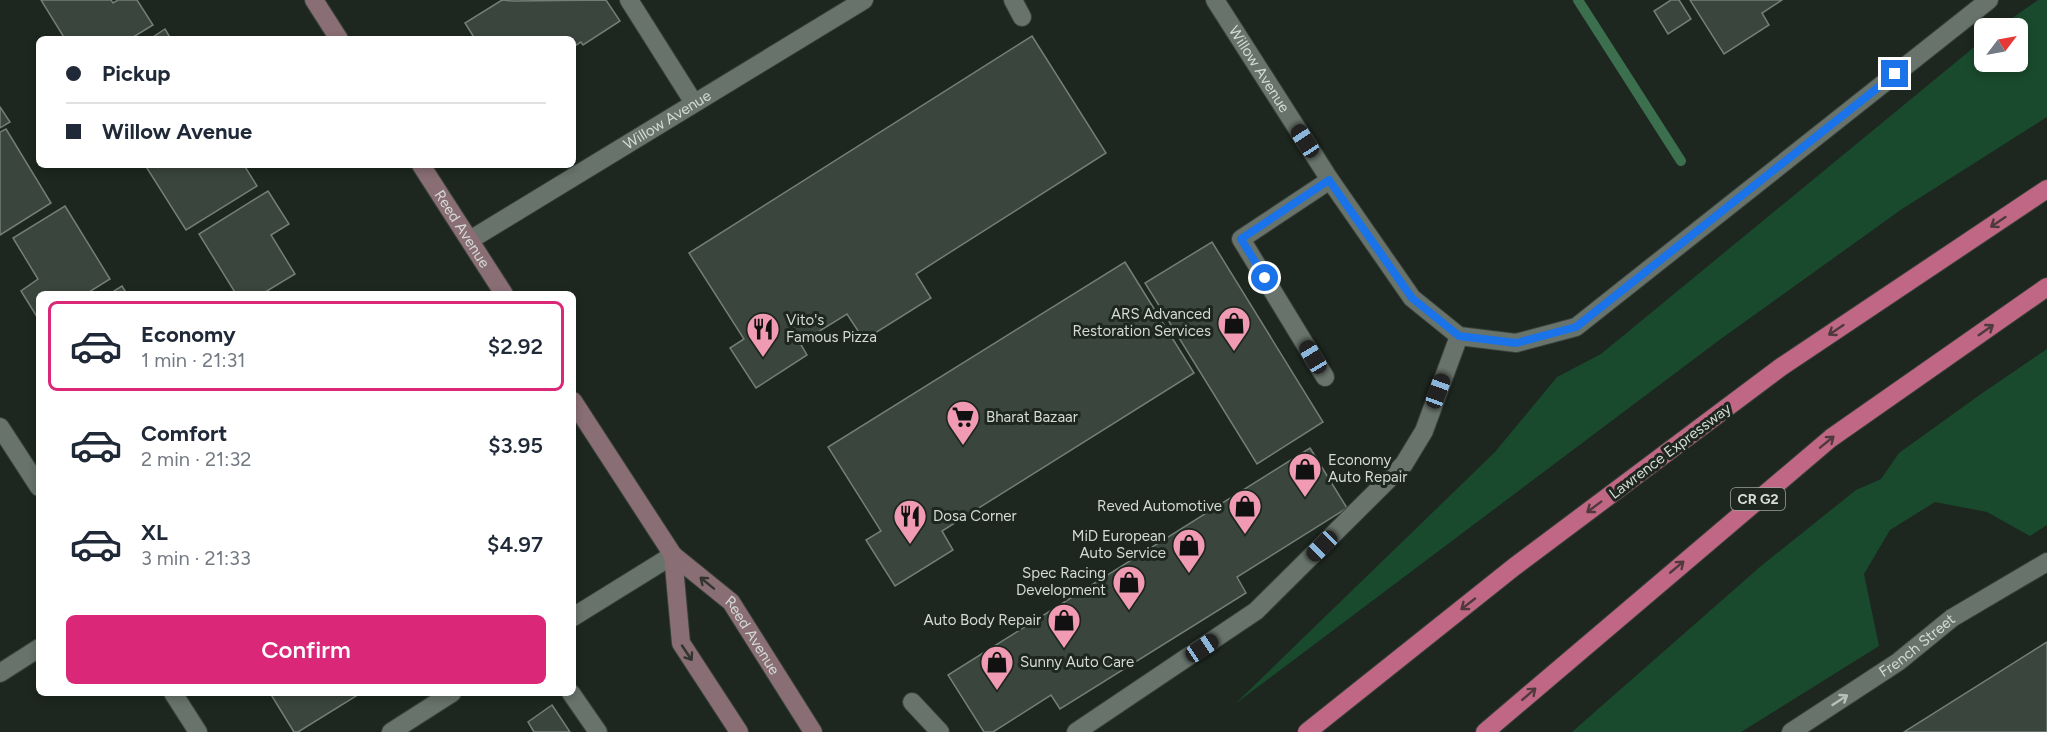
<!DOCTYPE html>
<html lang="en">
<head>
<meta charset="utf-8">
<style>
  body { margin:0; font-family:Figtree,sans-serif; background:#f2f2f3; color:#1f2937; height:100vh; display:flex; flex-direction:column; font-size:22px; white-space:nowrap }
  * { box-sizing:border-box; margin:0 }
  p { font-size:20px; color:#747a83 }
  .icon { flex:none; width:33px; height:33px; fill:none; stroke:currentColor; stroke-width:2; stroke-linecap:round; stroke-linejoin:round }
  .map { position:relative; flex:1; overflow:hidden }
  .side { position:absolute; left:36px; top:291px; width:540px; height:405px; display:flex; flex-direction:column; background:#fff; border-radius:9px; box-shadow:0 3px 9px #0003 }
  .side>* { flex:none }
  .top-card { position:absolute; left:36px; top:36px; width:540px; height:132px; border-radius:9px; box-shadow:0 3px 9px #0003; display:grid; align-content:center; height:132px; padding:0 30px; background:#fff }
  .needle { width:39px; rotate:58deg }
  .fabs { position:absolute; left:1974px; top:18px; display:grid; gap:12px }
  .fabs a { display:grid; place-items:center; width:54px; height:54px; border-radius:9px; background:#fff; box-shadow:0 3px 9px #0003; font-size:30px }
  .end { position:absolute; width:27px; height:27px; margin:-14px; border:8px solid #1a73e8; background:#fff; box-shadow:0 0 0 3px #fff }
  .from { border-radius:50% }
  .car { position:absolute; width:18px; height:36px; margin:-18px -9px; border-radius:8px; box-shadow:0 0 4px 2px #0007; background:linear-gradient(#222 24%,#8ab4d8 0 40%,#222 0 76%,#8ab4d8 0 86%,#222 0) }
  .top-card b { display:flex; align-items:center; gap:21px; height:57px; font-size:22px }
  .top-card b+b { border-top:2px solid #e0e1e3 }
  .top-card i { width:15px; height:15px; background:#1f2937 }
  ul { padding:10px 0 0; list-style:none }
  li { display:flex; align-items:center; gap:18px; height:90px; margin:0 12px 9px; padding:0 18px; border:3px solid transparent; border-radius:9px }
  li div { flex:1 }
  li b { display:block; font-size:22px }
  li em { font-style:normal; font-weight:600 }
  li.active { border-color:#db2777 }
  li>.icon { width:54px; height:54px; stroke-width:1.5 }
  .button { display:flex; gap:12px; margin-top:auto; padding:12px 30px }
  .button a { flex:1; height:69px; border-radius:9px; background:#db2777; color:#fff; font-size:24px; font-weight:600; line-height:69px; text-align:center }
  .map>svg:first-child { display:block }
</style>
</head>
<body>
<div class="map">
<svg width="2047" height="732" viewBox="0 0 2047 732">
  <rect width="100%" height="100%" fill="#1d261f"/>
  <!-- green -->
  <g fill="#1a4a2d">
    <path d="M2038,0h9v117l-145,92 -184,132 -483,363 260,-252 62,-75 44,-23 383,-315v23h34v-34h-20z"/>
    <path d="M2047,349v176l-17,11 -43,-24 -52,-10 -45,28 -26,44 15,72 -138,86h-169l189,-166 95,-76 25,-11 18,-26 82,-59z"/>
  </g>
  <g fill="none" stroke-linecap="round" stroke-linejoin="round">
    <!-- stream -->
    <path stroke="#3c6f4e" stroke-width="10" d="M1578,0l103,161"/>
  </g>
  <!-- building -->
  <g fill="#3a453d" stroke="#737e76" stroke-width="1.5">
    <path d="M41,0h70l2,3 5,-3h19l16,25 -23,14h-65z"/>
    <path d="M502,0l10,1 94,-1 14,21 -37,24 -2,-3 -8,5v-8h-98l-10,-16z"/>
    <path d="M1671,0h8l12,19 -23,15 -14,-23z"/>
    <path d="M1690,0h92l-20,13 7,12 -45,29z"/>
    <path d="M165,29l6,10h-21z"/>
    <path d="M1032,36l74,117 -190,121 15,24 -67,42 -17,-26 -47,29 7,12 -51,33 -26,-40 14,-9 -55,-86z"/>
    <path d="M0,107l10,15 -10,6z"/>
    <path d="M6,129l45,74 -51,32v-103z"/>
    <path d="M145,165h99l13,21 -71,44z"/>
    <path d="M268,191l21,33 -18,11 24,39 -33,20h-26l-37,-60z"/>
    <path d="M65,206l45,73 -24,15h-47v26l-18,-29 17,-12 -25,-41z"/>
    <path d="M1212,242l111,180 -66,42 -112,-181z"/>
    <path d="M1125,262l69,111 -252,158 11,19 -58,36 -29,-46 15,-9 -53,-84z"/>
    <path d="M122,286l5,8h-18z"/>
    <path d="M1310,448l37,60 -110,69 9,16 -186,116 -9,-14 -58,37h-9l-36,-57z"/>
    <path d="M2047,642v90h-143z"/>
    <path d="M270,693h91l-63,39h-4z"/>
    <path d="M552,705l18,27h-36l-6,-10z"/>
  </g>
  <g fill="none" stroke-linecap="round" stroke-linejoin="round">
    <defs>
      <g id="service">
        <path d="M629,0l65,103"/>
        <path d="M1013,0l9,17"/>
        <path d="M1325,377l-84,-138 89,-59"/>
        <path d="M573,617l100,-62"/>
        <path d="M571,693l27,39"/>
        <path d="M912,702l28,30"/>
        <path d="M391,732l61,-39"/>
        <path d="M1076,732l180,-121 148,-147 20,-33 35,-95"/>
      </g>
      <g id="minor">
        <path id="s1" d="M1215,0l115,180 82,118 47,38 57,7 60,-16 413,-327"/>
        <path id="s2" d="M470,240l394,-240"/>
        <path d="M0,427l39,60"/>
        <path d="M0,673l39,-25"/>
        <path d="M173,693l25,39"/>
        <path id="s3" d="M1791,732l107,-70 54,-44 95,-56"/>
      </g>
      <g id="secondary">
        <path d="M314,0l25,39"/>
        <path id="s4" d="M421,165l83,129"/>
        <path id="s5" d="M573,401l100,154 58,47 82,130"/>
        <path d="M673,555l8,88 58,89"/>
      </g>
      <g id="trunk">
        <path d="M1307,732l207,-165 267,-200 266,-178"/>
        <path d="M1485,732l346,-294 216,-151"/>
      </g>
    </defs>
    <!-- service casing -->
    <use href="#service" stroke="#38403a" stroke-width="20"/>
    <!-- minor casing -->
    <use href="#minor" stroke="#38403a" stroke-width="20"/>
    <!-- secondary casing -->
    <use href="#secondary" stroke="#38403a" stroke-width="20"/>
    <!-- trunk casing -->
    <use href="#trunk" stroke="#38403a" stroke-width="20"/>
    <!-- service -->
    <use href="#service" stroke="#68736b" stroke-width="18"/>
    <!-- minor -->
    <use href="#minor" stroke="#68736b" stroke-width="18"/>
    <!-- secondary -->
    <use href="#secondary" stroke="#896e75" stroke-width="18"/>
    <!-- trunk -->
    <use href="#trunk" stroke="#bf6784" stroke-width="18"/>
  </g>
  <!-- one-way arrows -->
  <defs><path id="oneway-shaft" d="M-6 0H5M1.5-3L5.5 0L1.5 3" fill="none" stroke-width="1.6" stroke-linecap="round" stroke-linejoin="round" transform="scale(1.5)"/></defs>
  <g stroke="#4e3a3d">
    <use href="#oneway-shaft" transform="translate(1998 222) rotate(146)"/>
    <use href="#oneway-shaft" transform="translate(1836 330) rotate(146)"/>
    <use href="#oneway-shaft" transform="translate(1986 330) rotate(-35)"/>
    <use href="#oneway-shaft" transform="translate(1827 442) rotate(-39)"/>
    <use href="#oneway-shaft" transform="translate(1594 507) rotate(143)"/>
    <use href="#oneway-shaft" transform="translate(1677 567) rotate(-40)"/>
    <use href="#oneway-shaft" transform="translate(1468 604) rotate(142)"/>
    <use href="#oneway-shaft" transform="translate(1529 694) rotate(-41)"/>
  </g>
  <g stroke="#333430">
    <use href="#oneway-shaft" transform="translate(707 583) rotate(-141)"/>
    <use href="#oneway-shaft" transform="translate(687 653) rotate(56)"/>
  </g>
  <use stroke="#b9c0bb" href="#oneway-shaft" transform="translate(1840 700) rotate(-33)"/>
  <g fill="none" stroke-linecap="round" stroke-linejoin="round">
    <!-- route -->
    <path stroke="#1a73e8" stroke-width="8" d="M1265,278l-24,-39 88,-59 83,118 47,38 57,7 60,-16 319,-253"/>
  </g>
  <!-- icons -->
  <defs>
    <symbol id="shop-pin" viewBox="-11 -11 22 30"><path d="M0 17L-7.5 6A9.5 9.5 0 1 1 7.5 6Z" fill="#f19ab4" stroke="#1d261f"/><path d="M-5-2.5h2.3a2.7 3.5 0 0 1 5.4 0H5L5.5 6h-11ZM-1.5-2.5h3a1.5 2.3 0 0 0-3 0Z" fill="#111"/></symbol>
    <symbol id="restaurant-pin" viewBox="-11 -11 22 30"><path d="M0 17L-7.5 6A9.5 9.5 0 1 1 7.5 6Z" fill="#f19ab4" stroke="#1d261f"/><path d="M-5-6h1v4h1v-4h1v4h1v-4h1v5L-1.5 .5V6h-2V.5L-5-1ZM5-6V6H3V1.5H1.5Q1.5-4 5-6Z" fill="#111"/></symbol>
    <symbol id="supermarket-pin" viewBox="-11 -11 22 30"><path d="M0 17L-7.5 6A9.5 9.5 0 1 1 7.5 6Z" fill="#f19ab4" stroke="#1d261f"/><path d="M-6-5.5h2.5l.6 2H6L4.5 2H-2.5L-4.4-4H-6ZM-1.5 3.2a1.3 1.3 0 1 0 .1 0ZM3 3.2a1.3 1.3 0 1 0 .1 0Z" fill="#111"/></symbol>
  </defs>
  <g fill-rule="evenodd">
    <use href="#shop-pin" x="1215" y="304" width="38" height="52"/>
    <use href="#restaurant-pin" x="744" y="310" width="38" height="52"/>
    <use href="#supermarket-pin" x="944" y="398" width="38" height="52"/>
    <use href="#shop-pin" x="1286" y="450" width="38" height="52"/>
    <use href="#shop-pin" x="1226" y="487" width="38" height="52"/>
    <use href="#restaurant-pin" x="891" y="497" width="38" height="52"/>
    <use href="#shop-pin" x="1170" y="526" width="38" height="52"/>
    <use href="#shop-pin" x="1110" y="563" width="38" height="52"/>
    <use href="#shop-pin" x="1045" y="601" width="38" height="52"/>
    <use href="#shop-pin" x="978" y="643" width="38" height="52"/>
  </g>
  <g text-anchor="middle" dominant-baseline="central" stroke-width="6" stroke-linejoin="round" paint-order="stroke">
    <!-- shield labels -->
    <rect fill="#1d261f" stroke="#9da49f" stroke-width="1.5" x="1731" y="488" width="54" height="22" rx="4.5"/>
    <g font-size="14" font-weight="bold" fill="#d4dad6">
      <text x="1758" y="499">CR G2</text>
    </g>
    <!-- street labels -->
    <g font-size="15" fill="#d4dad6" stroke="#1d261f">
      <text stroke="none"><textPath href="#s1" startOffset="82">Willow Avenue</textPath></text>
      <text stroke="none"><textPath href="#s2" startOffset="231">Willow Avenue</textPath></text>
      <text stroke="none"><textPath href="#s4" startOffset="76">Reed Avenue</textPath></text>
      <text transform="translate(1670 451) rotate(-37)">Lawrence Expressway</text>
      <text stroke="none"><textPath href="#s5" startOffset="298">Reed Avenue</textPath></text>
      <text stroke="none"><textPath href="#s3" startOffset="153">French Street</textPath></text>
    </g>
    <!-- poi labels -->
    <g font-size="15" fill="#d4dad6" stroke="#1d261f" text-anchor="end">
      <text x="1211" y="314">ARS Advanced<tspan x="1211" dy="17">Restoration Services</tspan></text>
      <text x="786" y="320" text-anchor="start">Vito's<tspan x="786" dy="17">Famous Pizza</tspan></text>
      <text x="986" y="417" text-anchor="start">Bharat Bazaar</text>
      <text x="1328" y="460" text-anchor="start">Economy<tspan x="1328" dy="17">Auto Repair</tspan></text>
      <text x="1222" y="506">Reved Automotive</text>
      <text x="933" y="516" text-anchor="start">Dosa Corner</text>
      <text x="1166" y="536">MiD European<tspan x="1166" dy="17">Auto Service</tspan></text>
      <text x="1106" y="573">Spec Racing<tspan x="1106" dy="17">Development</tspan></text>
      <text x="1041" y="620">Auto Body Repair</text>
      <text x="1020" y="662" text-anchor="start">Sunny Auto Care</text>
    </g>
  </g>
</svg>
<div class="fabs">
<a><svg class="needle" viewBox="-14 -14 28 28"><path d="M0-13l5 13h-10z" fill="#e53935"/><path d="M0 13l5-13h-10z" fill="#747a83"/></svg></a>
</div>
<i class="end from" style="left:1265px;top:278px"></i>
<i class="end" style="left:1895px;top:74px"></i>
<i class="car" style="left:1305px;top:141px;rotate:327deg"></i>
<i class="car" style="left:1313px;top:357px;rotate:329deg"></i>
<i class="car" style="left:1438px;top:391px;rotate:20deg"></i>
<i class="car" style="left:1322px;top:546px;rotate:225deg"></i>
<i class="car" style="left:1202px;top:648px;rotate:56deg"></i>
<div class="top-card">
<b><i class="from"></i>Pickup</b>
<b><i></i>Willow Avenue</b>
</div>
<section class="side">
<ul>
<li class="active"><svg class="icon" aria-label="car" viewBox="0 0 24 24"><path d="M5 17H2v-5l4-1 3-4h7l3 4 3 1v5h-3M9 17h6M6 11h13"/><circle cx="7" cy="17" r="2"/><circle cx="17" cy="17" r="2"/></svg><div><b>Economy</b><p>1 min · 21:31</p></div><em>$2.92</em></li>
<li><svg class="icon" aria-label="car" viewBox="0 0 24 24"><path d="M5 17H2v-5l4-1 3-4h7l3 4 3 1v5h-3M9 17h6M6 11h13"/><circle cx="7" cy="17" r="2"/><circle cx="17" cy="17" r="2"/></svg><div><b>Comfort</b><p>2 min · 21:32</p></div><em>$3.95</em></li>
<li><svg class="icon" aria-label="car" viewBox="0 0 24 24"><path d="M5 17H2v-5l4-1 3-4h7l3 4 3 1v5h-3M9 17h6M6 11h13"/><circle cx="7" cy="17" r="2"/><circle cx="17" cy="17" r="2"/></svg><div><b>XL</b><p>3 min · 21:33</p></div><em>$4.97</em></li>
</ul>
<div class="button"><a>Confirm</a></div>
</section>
</div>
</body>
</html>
